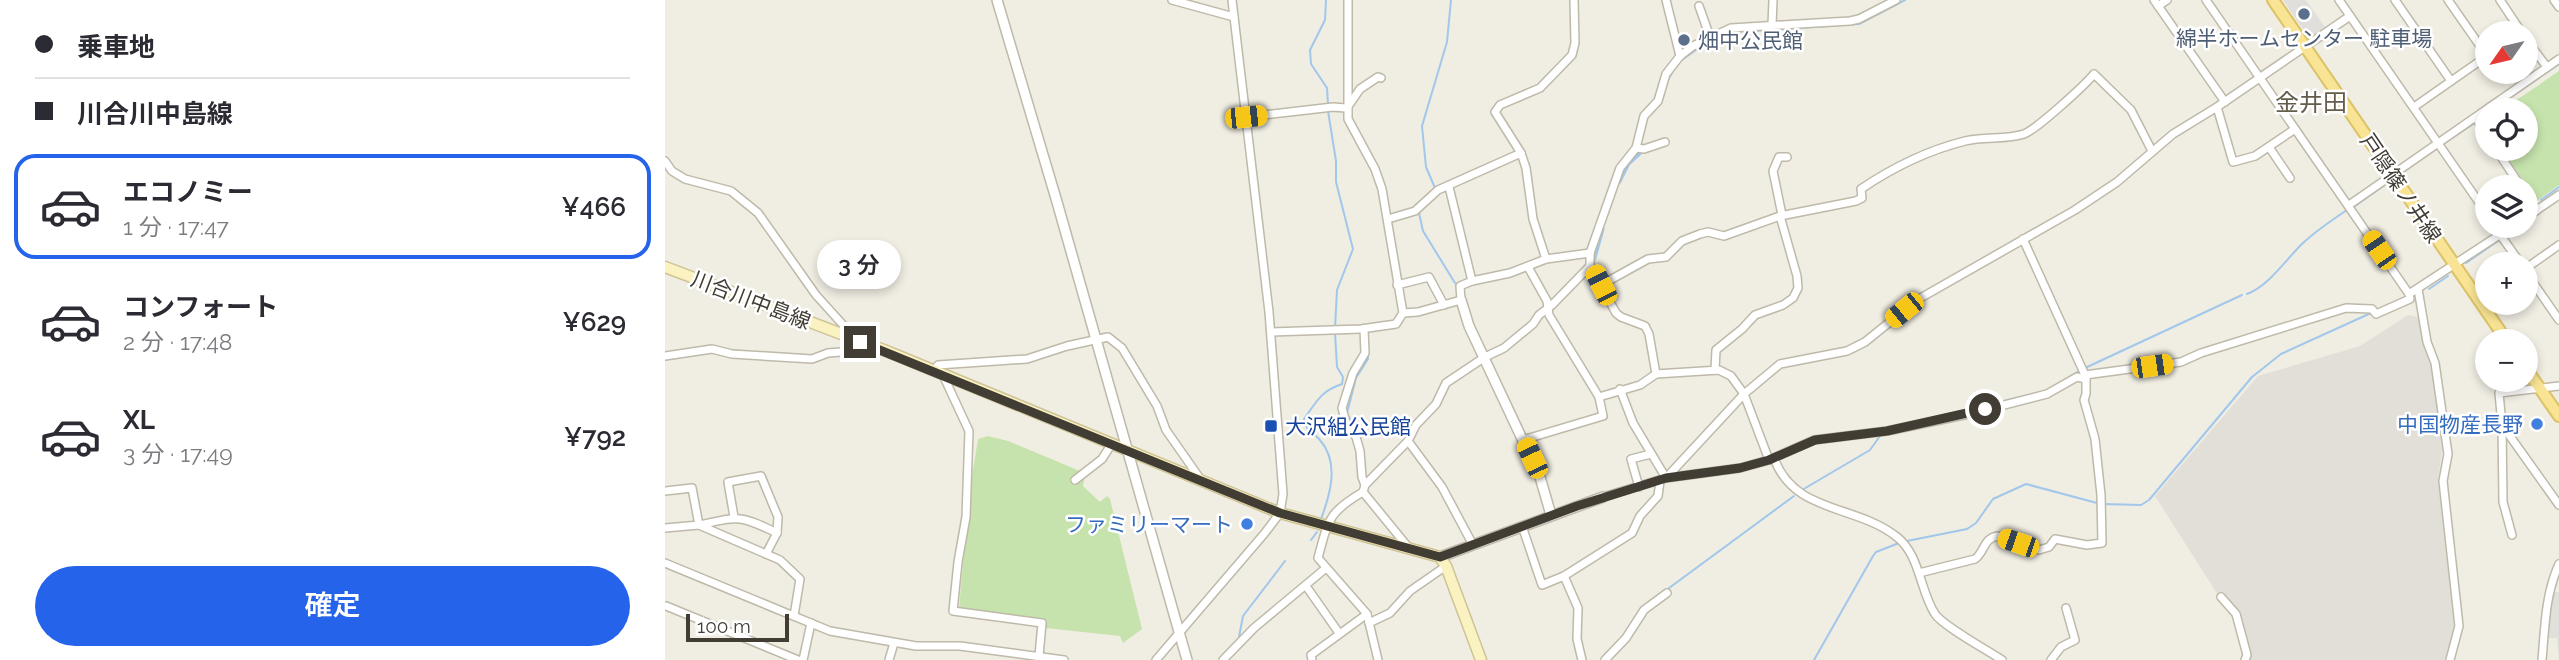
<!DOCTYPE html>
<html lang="ja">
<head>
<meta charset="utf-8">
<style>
  body { margin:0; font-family:Raleway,"Noto Sans JP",sans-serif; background:#f7f7f7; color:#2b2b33; height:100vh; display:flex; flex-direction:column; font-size:26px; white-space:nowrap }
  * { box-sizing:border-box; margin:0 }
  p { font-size:23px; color:#7c7c81 }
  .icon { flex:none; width:38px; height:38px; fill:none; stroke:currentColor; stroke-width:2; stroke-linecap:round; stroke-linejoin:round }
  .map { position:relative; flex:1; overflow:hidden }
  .details { display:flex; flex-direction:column; background:#fff; width:665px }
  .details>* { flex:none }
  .guide { display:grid; align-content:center; height:154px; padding:0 35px; background:#fff }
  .needle { width:46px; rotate:236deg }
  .controls { position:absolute; left:1810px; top:21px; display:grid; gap:14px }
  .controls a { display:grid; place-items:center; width:63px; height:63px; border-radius:50%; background:#fff; box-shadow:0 4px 10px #0003; font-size:35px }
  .scale { position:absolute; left:21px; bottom:18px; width:103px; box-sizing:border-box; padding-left:7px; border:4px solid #423d34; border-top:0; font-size:19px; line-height:24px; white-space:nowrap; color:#423d34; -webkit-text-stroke:5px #fff; paint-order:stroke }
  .end { position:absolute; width:32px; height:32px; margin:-16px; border:9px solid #423d34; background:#fff; box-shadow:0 0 0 4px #fff }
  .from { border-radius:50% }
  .bubble { position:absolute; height:49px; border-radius:24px; background:#fff; box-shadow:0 4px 10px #0003; font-size:23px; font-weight:600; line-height:49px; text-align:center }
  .car { position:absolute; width:21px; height:42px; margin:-21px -10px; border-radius:9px; box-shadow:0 0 5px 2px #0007; background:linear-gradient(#f5c518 24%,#345 0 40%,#f5c518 0 76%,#345 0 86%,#f5c518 0) }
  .guide b { display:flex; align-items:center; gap:24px; height:66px; font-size:26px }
  .guide b+b { border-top:2px solid #e1e1e2 }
  .guide i { width:18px; height:18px; background:#2b2b33 }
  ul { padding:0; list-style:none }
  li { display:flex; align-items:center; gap:21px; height:105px; margin:0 14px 10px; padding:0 21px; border:4px solid transparent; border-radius:21px }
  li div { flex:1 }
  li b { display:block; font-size:26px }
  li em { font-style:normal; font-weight:600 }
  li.active { border-color:#2563eb }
  li>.icon { width:63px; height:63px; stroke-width:1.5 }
  .primary-button { display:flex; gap:14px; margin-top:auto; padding:14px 35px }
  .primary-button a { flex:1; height:80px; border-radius:42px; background:#2563eb; color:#fff; font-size:28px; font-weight:600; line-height:80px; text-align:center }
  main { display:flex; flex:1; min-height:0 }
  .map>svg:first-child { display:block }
</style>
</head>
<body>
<main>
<section class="details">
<div class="guide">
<b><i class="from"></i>乗車地</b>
<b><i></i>川合川中島線</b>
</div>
<ul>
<li class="active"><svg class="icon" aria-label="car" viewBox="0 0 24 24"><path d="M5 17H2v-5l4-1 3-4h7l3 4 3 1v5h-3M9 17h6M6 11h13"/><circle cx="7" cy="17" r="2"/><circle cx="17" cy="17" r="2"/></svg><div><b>エコノミー</b><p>1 分 · 17:47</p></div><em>¥466</em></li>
<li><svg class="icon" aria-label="car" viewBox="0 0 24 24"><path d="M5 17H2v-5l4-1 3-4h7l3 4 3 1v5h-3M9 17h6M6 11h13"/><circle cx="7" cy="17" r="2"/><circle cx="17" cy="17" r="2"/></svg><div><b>コンフォート</b><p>2 分 · 17:48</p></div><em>¥629</em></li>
<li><svg class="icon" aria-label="car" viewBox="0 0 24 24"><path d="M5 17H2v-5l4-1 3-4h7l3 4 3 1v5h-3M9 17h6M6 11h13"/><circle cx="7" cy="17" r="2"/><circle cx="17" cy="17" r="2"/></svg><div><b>XL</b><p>3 分 · 17:49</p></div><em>¥792</em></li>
</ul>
<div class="primary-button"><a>確定</a></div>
</section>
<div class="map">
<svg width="1894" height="660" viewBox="0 0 1894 660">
  <rect width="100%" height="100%" fill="#f0ede3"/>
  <!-- industrial -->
  <path fill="#e2dfd8" d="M1743,315l10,2 19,75 5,58 -4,29 17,151 -8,30h-201l-10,-47 -15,-19 -3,1 -63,-99 103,-120 102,-30z"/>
  <!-- green -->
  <g fill="#c6e3ad">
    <path d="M1894,71v114l-22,16 -36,-52h24v-39h-23z"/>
    <path d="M323,436l20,5 72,30 5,5 -2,10 17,16 7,-6 3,3 32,130 -19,14 -3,-7 -74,-8 -1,-7 -86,-12 10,-114 9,-56z"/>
  </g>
  <!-- parking -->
  <g fill="#e1dfdb">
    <path d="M1618,0h23l19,27 -16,11z"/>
    <path d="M1888,592h6v65l-2,-19h-10l1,-26z"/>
  </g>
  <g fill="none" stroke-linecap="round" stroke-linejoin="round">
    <!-- stream -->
    <g stroke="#a1c7eb" stroke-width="2">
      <path d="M661,0l-1,20 -15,30 1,14 16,24 1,16"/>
      <path d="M1065,32l129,-8 46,-24"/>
      <path d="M1014,62l24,-17"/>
      <path d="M1003,80l6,-11"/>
      <path d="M1827,110l67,-46"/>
      <path d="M663,111l8,50v21l17,67 -16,41 -2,38"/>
      <path d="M1817,117l5,-3"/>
      <path d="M1781,142l27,-18"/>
      <path d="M1738,172l33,-23"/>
      <path d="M770,188l-9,-21 -4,-41 25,-84 4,-42"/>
      <path d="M1876,200l18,-13"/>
      <path d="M1690,206l31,-22"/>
      <path d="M754,213l4,18 32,52"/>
      <path d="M1801,263l32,-22"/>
      <path d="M1764,289l19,-13"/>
      <path d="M1582,294c23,-9 39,-35 56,-51 14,-13 29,-23 44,-33"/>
      <path d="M781,301l6,-2"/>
      <path d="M767,304l6,-1"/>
      <path d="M1420,368l157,-73"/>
      <path d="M1389,386l25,-15"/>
      <path d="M1253,421l107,-25"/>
      <path d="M691,431l-9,-18 9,-35 12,-19v-13"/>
      <path d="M1137,490l68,-40 10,-14"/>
      <path d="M1438,504l38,1 8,-5 103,-123 29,-23 90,-41"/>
      <path d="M656,519c9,-24 19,-56 -1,-79 -7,-8 -15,-9 -16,-21 13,-18 17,-28 38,-35l1,-7 -6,-10 -2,-34"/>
      <path d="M646,540l6,-8"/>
      <path d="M1242,541l60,-12 9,-6 17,-24 33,-15 71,19"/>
      <path d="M1000,591l129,-95"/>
      <path d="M574,637l4,-21 42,-55"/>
      <path d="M567,646l10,-11"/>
      <path d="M1149,660l59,-104 3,-4 23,-9"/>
    </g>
    <!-- canal -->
    <g stroke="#a1c7eb" stroke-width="7">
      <path d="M953,181l9,-18 11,-10"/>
      <path d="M928,258l8,-29"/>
    </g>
    <defs>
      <g id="minor">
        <path d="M507,0l62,17"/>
        <path d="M1001,0l14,56"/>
        <path d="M1489,0l71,102"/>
        <path d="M1541,0l203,294"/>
        <path d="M1674,0l148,214"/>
        <path d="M1730,0l56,81"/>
        <path d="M1783,0l39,56"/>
        <path d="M1835,0l22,33"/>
        <path d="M1889,0l5,7"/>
        <path d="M1034,6l11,31"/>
        <path d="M1493,6l9,-6"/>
        <path d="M1107,25l1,-25"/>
        <path d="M1860,38l22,29"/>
        <path d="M1552,107l16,55 22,-6 40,-27"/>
        <path d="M1749,107l73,-51"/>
        <path d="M682,108l13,-19 18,-12 3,1"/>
        <path d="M581,117l87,-10 13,1"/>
        <path d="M1811,118l11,17"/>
        <path d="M1604,147l21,31"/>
        <path d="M971,148l8,1 21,-7"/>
        <path d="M1831,149l25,38"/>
        <path d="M856,153l5,15 7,51 13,40"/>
        <path d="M0,161l7,10 13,8 46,12 27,22 58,82 38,42"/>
        <path d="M784,187l23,94"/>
        <path d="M1860,194l11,17"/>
        <path d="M1684,205l210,-146"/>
        <path d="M1117,215l-9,-44 6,-14h8"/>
        <path d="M1860,218l34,-23"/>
        <path d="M723,219l27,-8 23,-21 83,-37 -26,-41 5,-7 40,-17 32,-33 3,-12 -1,-43"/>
        <path d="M1829,226l27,38"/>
        <path d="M1358,239l62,136"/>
        <path d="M1860,269l34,-24"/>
        <path d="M1860,271l34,49"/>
        <path d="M732,285l32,-8 15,28"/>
        <path d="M936,285l47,-26 18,-2 16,-16 18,-7 8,-2 16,4 56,-20 76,-15 6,-3 -1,-9c31,-21 68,-39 104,-48 19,-5 41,-1 59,-7 13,-5 61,-49 70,-60l37,36 21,41"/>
        <path d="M1753,289l9,53 8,21 13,91 -5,27 16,145 -9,34"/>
        <path d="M738,313l15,-1 43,-12 -1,-14 12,-5 38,-8 36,-14 44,-6"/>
        <path d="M699,329l1,24 -12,20 -11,35 4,15 10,14 4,14 2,26 3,8"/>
        <path d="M606,332l90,-3 35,-5 7,-11 -21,-124 -7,-20 -27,-50v-119"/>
        <path d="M0,356l47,-7 20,5 80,5 16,-6 26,-2 19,-5"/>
        <path d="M1050,370l1,-20 26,-21 13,-14 28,-10 10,-7 5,-10 -1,-12 -17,-60"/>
        <path d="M269,371l4,-6 89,-6 40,-13 41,-9 14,11 35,58 9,24 35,50"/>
        <path d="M991,374l-7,-40 -4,-8 -24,-9 -5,-4 -26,-47v-13l30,-85 16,-20 8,-32 14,-15 8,-27 14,-18 13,-10 38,-18 119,-7 9,-2 37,-19"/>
        <path d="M278,375l26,56 -3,86 -8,45 -5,49 89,12 -3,33"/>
        <path d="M1894,386l-60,7 3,32 57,80"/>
        <path d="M955,389l13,34 33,55"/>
        <path d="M934,397l41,-12 16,-11 63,-4 12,6 13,18 25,66"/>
        <path d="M1837,425l1,77 9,33"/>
        <path d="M858,440l80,-24 -4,-19 -50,-82 -2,-14 -19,-34"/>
        <path d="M743,441l34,46 31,58"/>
        <path d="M1109,458c20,56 82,46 123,79 23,18 23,54 38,77 8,12 52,36 67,46"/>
        <path d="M1001,478l78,-84 36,-30 67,-13 18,-9 52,-42 158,-90 42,-28 56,-48 44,-27 133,-91"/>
        <path d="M410,480l27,-21 9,-14"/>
        <path d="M974,487l-8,-28 20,-5"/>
        <path d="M0,491l27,-3 7,37 -34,3"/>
        <path d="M698,492l45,55"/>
        <path d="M938,497l63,-19 74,-10 29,-8 45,-20 73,-9 82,-17 78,-20 30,-17 9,2 -1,-4 96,-13 20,-9 145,-45 26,1 4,5 34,-15 -1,-5 104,-68"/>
        <path d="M69,517l-6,-35 33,-6 17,41 -1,16 -11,21"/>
        <path d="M34,525l81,35 20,19 -6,37"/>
        <path d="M35,525c39,-9 40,-10 77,8"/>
        <path d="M857,526l20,59 22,-9 68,-43 8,-17 18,-20 2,-15"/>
        <path d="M0,563l165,68 86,15h44l104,14"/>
        <path d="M1254,573l56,-14c10,-7 8,-21 23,-23l41,14 10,-3 6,-8 32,6 15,-2 -1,-48 -6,-56 -11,-39 2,-6v-15"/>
        <path d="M899,576l14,32 -1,31 5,21"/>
        <path d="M641,586l33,47"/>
        <path d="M1556,597l15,17 11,41 -2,5"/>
        <path d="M1,606l132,54"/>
        <path d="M704,623l21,-10 20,-22 36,-25"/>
        <path d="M138,660l8,-37"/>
        <path d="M224,660l5,-17"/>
        <path d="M491,660l108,-126 16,-21 3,-19 -14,-182 -37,-312"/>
        <path d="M558,660l31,-32 72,-60"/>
        <path d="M647,660l-1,-5 56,-41"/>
        <path d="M713,660l-11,-46 -49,-56c10,-37 10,-46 45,-66l2,-7 43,-44 8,-16 20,-21 10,-21 39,-26 19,-9 29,-24 6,-9 13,-10 38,-39"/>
        <path d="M940,660l21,-22 18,-28 23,-17"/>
        <path d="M1386,660l10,-13 14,-7 -9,-32"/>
        <path d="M1877,660c3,-33 3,-65 17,-96"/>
      </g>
      <g id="tertiary">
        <path d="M332,0l60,202 130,458"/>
        <path d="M796,300l8,26 71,151 11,38"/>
        <path d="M775,557l163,-60"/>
      </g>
      <path id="secondary" d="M0,267l224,85 391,161 160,44 6,9 35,94"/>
      <g id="primary">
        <path d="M1608,0l234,341"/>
        <path d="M1860,367l34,49"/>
      </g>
    </defs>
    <!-- minor casing -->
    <use href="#minor" stroke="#beb9a9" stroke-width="10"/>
    <!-- tertiary casing -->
    <use href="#tertiary" stroke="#beb9a9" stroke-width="12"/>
    <!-- secondary casing -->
    <use href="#secondary" stroke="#cec395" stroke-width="13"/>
    <!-- primary casing -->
    <use href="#primary" stroke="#dcc266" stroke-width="14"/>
    <!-- minor -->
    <use href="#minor" stroke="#fff" stroke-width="7"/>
    <!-- tertiary -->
    <use href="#tertiary" stroke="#fff" stroke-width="9"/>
    <!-- secondary -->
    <use href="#secondary" stroke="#fbf2c2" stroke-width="10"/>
    <!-- primary -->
    <use href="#primary" stroke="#f8e494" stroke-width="10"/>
  </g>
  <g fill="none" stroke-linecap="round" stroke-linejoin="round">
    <!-- route -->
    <path stroke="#423d34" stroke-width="9" d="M195,342l420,171 160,44 137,-51 89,-28 74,-10 29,-8 46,-20 72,-9 98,-22"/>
  </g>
  <!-- markers -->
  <g fill="#5c6f8a" stroke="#fff" stroke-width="2.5">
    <circle cx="1639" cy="14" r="7"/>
    <circle cx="1019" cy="40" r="7"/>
  </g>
  <g fill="#3f7fe0" stroke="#fff" stroke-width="2.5">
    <circle cx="1872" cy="424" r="7"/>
    <circle cx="582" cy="524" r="7"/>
  </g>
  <rect fill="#1a4fb4" stroke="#fff" stroke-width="2.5" x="599" y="419" width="14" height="14" rx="3.5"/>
  <g text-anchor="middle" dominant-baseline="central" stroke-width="5" stroke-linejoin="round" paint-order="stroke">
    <!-- service labels -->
    <g font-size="21" fill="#4e5e75" stroke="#fff">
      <text x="1639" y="38">綿半ホームセンター 駐車場</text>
      <text x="1033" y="40" text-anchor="start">畑中公民館</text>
    </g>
    <!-- street labels -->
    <g font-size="21" fill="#423d34" stroke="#fff">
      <text transform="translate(1736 188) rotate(56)">戸隠篠ノ井線</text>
      <text transform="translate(86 300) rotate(21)">川合川中島線</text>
    </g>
    <!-- shop labels -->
    <g font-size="21" fill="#366cbe" stroke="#fff" text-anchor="end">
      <text x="1858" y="424">中国物産長野</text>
      <text x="568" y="524">ファミリーマート</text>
    </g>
    <!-- transit labels -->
    <g font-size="21" fill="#164399" stroke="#fff" text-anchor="start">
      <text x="620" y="426">大沢組公民館</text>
    </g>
    <!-- quarter labels -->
    <g font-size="24" fill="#645c4c" stroke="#fff">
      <text x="1646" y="102">金井田</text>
    </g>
  </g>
</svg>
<div class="controls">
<a><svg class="needle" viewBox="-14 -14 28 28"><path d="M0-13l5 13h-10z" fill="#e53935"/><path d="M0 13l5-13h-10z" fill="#7c7c81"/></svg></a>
<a><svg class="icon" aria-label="locate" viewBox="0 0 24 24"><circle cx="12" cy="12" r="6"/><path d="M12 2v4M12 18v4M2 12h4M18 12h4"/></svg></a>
<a><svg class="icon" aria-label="layers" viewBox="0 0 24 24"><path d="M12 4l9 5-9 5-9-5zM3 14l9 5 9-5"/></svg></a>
<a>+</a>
<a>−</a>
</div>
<div class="scale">100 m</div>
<i class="end from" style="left:1320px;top:409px"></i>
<i class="end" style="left:195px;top:342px"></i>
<div class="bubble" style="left:152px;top:240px;width:84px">3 分</div>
<i class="car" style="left:581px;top:117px;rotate:84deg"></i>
<i class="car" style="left:1714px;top:250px;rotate:326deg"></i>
<i class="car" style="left:936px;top:285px;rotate:333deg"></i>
<i class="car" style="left:1239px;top:310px;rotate:231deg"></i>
<i class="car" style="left:1487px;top:366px;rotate:82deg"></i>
<i class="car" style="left:867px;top:458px;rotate:335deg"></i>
<i class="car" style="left:1353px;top:543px;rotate:289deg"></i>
</div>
</main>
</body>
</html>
